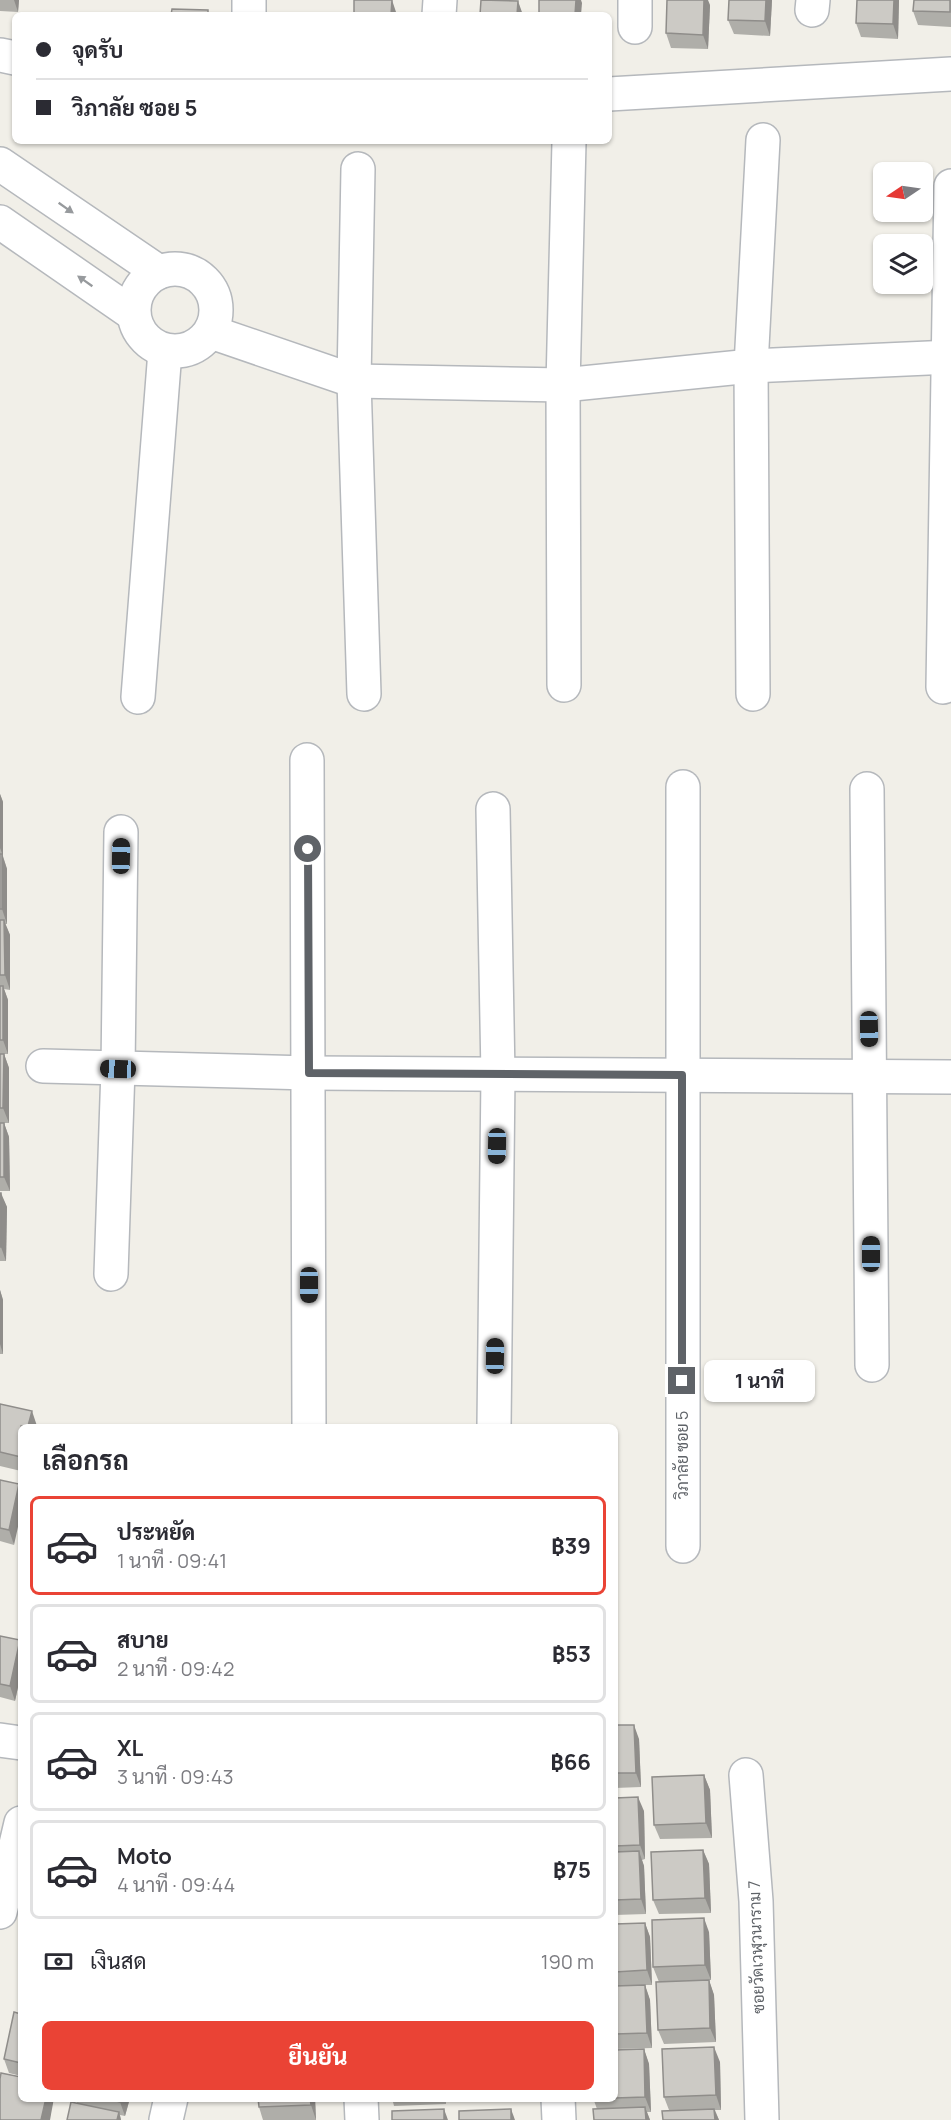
<!DOCTYPE html>
<html lang="th">
<head>
<meta charset="utf-8">
<style>
  body { margin:0; font-family:Manrope,Sarabun,sans-serif; background:#f7f7f7; color:#2b2b33; height:100vh; display:flex; flex-direction:column; font-size:22px; white-space:nowrap }
  * { box-sizing:border-box; margin:0 }
  p { font-size:20px; color:#7c7c81 }
  .icon { flex:none; width:33px; height:33px; fill:none; stroke:currentColor; stroke-width:2; stroke-linecap:round; stroke-linejoin:round }
  .map { position:relative; flex:1; overflow:hidden }
  .sheet { position:absolute; left:18px; top:1424px; width:600px; height:678px; display:flex; flex-direction:column; background:#fff; border-radius:9px; box-shadow:0 2px 4px #0004 }
  .sheet>* { flex:none }
  .guide { position:absolute; left:12px; top:12px; width:600px; height:132px; border-radius:9px; box-shadow:0 2px 4px #0004; display:grid; align-content:center; height:132px; padding:0 24px; background:#fff }
  .needle { width:39px; rotate:257deg }
  .buttons { position:absolute; left:873px; top:162px; display:grid; gap:12px }
  .buttons a { display:grid; place-items:center; width:60px; height:60px; border-radius:9px; background:#fff; box-shadow:0 2px 4px #0004; font-size:30px }
  .end { position:absolute; width:27px; height:27px; margin:-14px; border:8px solid #5f6368; background:#fff; box-shadow:0 0 0 3px #fff }
  .from { border-radius:50% }
  .bubble { position:absolute; height:42px; border-radius:9px; background:#fff; box-shadow:0 2px 4px #0004; font-size:20px; font-weight:700; line-height:42px; text-align:center }
  .car { position:absolute; width:18px; height:36px; margin:-18px -9px; border-radius:8px; box-shadow:0 0 4px 2px #0007; background:linear-gradient(#222 24%,#8ab4d8 0 40%,#222 0 76%,#8ab4d8 0 86%,#222 0) }
  .guide b { display:flex; align-items:center; gap:21px; height:57px; font-size:22px }
  .guide b+b { border-top:2px solid #e1e1e2 }
  .guide i { width:15px; height:15px; background:#2b2b33 }
  ul { padding:0; list-style:none }
  li { display:flex; align-items:center; gap:18px; height:99px; margin:0 12px 9px; padding:0 12px; border:3px solid #e1e1e2; border-radius:9px }
  li div { flex:1 }
  li b { display:block; font-size:22px }
  li em { font-style:normal; font-weight:700 }
  li.active { border-color:#ea4335 }
  li>.icon { width:54px; height:54px; stroke-width:1.5 }
  h2 { padding:0 24px; font-size:27px; line-height:72px }
  .pay { display:flex; align-items:center; gap:15px; height:66px; padding:0 24px; font-size:22px }
  .pay p { margin-inline-start:auto }
  .cta { display:flex; gap:12px; margin-top:auto; padding:12px 24px }
  .cta a { flex:1; height:69px; border-radius:9px; background:#ea4335; color:#fff; font-size:24px; font-weight:700; line-height:69px; text-align:center }
  .map>svg:first-child { display:block }
</style>
</head>
<body>
<div class="map">
<svg width="951" height="2120" viewBox="0 0 951 2120">
  <rect width="100%" height="100%" fill="#f1efe8"/>
  <g fill="none" stroke-linecap="round" stroke-linejoin="round">
    <defs>
      <g id="street">
        <path d="M812,10l1,-10"/>
        <path d="M249,15v-15"/>
        <path d="M439,15l1,-15"/>
        <path d="M635,27v-27"/>
        <path d="M0,55l15,3"/>
        <path d="M609,94l342,-20"/>
        <path d="M0,164l159,108"/>
        <path d="M358,169l-4,212 10,313"/>
        <path d="M0,222l133,92"/>
        <circle cx="175" cy="310" r="41"/>
        <path d="M211,332l143,49 209,4 188,-19 200,-9"/>
        <path d="M564,685l-1,-300 6,-243"/>
        <path d="M943,687l8,-501"/>
        <path d="M753,694l-2,-328 12,-226"/>
        <path d="M138,697l27,-346"/>
        <path d="M307,760l2,666"/>
        <path d="M867,789l5,576"/>
        <path d="M493,809l5,266 -4,351"/>
        <path d="M43,1066l266,7 642,4"/>
        <path d="M111,1274l7,-205 3,-237"/>
        <path d="M683,1546v-759"/>
        <path d="M0,1740l21,3"/>
        <path d="M746,1775l10,126 6,219"/>
        <path d="M0,1912l21,-89"/>
        <path d="M361,2098l1,22"/>
        <path d="M558,2098l1,22"/>
        <path d="M166,2120l5,-22"/>
      </g>
    </defs>
    <!-- street casing -->
    <use href="#street" stroke="#b5b8bc" stroke-width="36"/>
    <!-- street -->
    <use href="#street" stroke="#fff" stroke-width="33"/>
  </g>
  <!-- wall -->
  <g fill="#afaea9">
    <path d="M0,0h19l-1,12 -18,-1z"/>
    <path d="M729,0h43l-2,36 -36,-2 -6,-14z"/>
    <path d="M899,0l-1,39 -37,-2 -5,-14z"/>
    <path d="M951,0v27l-33,-2 -5,-14z"/>
    <path d="M710,5l-2,44 -37,-1 -5,-15z"/>
    <path d="M0,794l3,8v54l4,13v55h-2l5,11v55l-6,-1 4,11v54h-4l5,14v55h-5l5,14 1,54h-10z"/>
    <path d="M0,1193l7,14 -1,54h-6z"/>
    <path d="M0,1290l3,10v54h-3z"/>
    <path d="M0,1404l37,22h-16v45l-21,-5z"/>
    <path d="M0,1480l14,65 -14,-4z"/>
    <path d="M0,1636l20,4 1,4v29l-6,28 -15,-4z"/>
    <path d="M615,1725l24,14 2,48 -26,1z"/>
    <path d="M704,1775l6,15 2,48 -52,1 -6,-14z"/>
    <path d="M615,1798l29,13 1,48 -3,1 2,6 2,48 -31,1z"/>
    <path d="M703,1850l6,14 2,49 -52,1 -6,-14z"/>
    <path d="M645,1923l5,14 2,48h-7l5,15 2,48 -37,1v-125z"/>
    <path d="M709,1932l2,48h-2l5,15 2,47 -52,2 -6,-14 1,-48 -6,-15z"/>
    <path d="M21,2014v62l-12,-3 -5,-14z"/>
    <path d="M644,2049l5,15 2,48h-4l3,8h-4l-49,-11 -4,-11h22v-48z"/>
    <path d="M720,2062l1,48h-6l4,10h-56l6,-10 -5,-13z"/>
    <path d="M76,2098h54l-5,18 -5,-1 1,5h-54l10,-17z"/>
    <path d="M315,2098l1,22h-53l-4,-13z"/>
    <path d="M392,2098h54v6l-52,2z"/>
    <path d="M462,2098h33l-32,2z"/>
  </g>
  <!-- shaded-wall -->
  <g fill="#8f8d8a">
    <path d="M14,0h5l-1,12z"/>
    <path d="M392,0l5,15h-6z"/>
    <path d="M576,0h5l1,3 -1,12h-6z"/>
    <path d="M704,0h4l2,5 -2,44 -5,-14z"/>
    <path d="M766,0h6l-2,36 -5,-15z"/>
    <path d="M894,0h5l-1,39 -5,-15z"/>
    <path d="M518,1l5,14h-6z"/>
    <path d="M0,794l3,8v54l-3,-8z"/>
    <path d="M2,854l5,15v55l-5,-15z"/>
    <path d="M4,920l6,15v55l-5,-15z"/>
    <path d="M3,986l5,14v54l-5,-14z"/>
    <path d="M4,1054l5,14v55l-6,-15z"/>
    <path d="M4,1123l5,14 1,54 -6,-14z"/>
    <path d="M1,1193l6,14 -1,54 -5,-14z"/>
    <path d="M0,1290l3,10v54l-3,-10z"/>
    <path d="M32,1411l5,15h-9z"/>
    <path d="M19,1484l2,6v23l-7,32 -5,-15z"/>
    <path d="M20,1640l1,4v29l-6,28 -5,-15z"/>
    <path d="M634,1725l5,14 2,48 -5,-14z"/>
    <path d="M704,1775l6,15 2,48 -6,-15z"/>
    <path d="M638,1797l6,14 1,48 -5,-14z"/>
    <path d="M703,1850l6,14 2,49 -6,-15z"/>
    <path d="M639,1851l5,15 2,48 -5,-15z"/>
    <path d="M704,1918l5,14 2,48 -6,-15z"/>
    <path d="M645,1923l5,14 2,48 -5,-15z"/>
    <path d="M709,1980l5,15 2,47 -6,-14z"/>
    <path d="M645,1985l5,15 2,48 -5,-15z"/>
    <path d="M714,2047l6,15 1,48 -5,-15z"/>
    <path d="M644,2049l5,15 2,48 -6,-15z"/>
    <path d="M46,2098h8l-4,22h-9z"/>
    <path d="M121,2098h9l-5,18 -5,-14z"/>
    <path d="M310,2098h5l1,22 -5,-15z"/>
    <path d="M645,2107l5,13h-4z"/>
    <path d="M444,2109l4,11h-4z"/>
    <path d="M511,2109l4,11h-4z"/>
    <path d="M714,2109l5,11h-4z"/>
    <path d="M119,2112l2,8h-4z"/>
  </g>
  <!-- building -->
  <g fill="#cccac5" stroke="#8f8d8a" stroke-width="1.5">
    <path d="M354,0h38l-1,15h-37z"/>
    <path d="M481,0l37,1 -1,14h-37z"/>
    <path d="M539,0h37l-1,15h-36z"/>
    <path d="M667,0h37l-1,35 -37,-2z"/>
    <path d="M729,0h37l-1,21 -37,-1z"/>
    <path d="M857,0h37l-1,24 -37,-1z"/>
    <path d="M914,0h36v12l-37,-1z"/>
    <path d="M172,9l36,1v5h-37z"/>
    <path d="M299,13l37,2h-37z"/>
    <rect x="0" y="854" width="2" height="55"/>
    <path d="M0,920h4l1,55h-5z"/>
    <rect x="0" y="986" width="3" height="54"/>
    <path d="M0,1054h4l-1,54h-3z"/>
    <rect x="0" y="1123" width="4" height="54"/>
    <rect x="0" y="1193" width="1" height="54"/>
    <path d="M0,1404l32,7 -4,15h-7v31l-21,-5z"/>
    <path d="M0,1480l19,4 -10,46 -9,-2z"/>
    <path d="M0,1636l20,4 -10,46 -10,-2z"/>
    <path d="M615,1725h19l2,48h-21z"/>
    <path d="M704,1775l2,48 -52,2 -2,-48z"/>
    <path d="M638,1797l2,48 -25,1v-48z"/>
    <path d="M703,1850l2,48 -52,2 -2,-48z"/>
    <path d="M639,1851l2,48 -26,1v-48z"/>
    <path d="M704,1918l1,47 -52,2 -1,-47z"/>
    <path d="M645,1923l2,47 -32,2v-48z"/>
    <path d="M709,1980l1,48 -52,2 -2,-48z"/>
    <path d="M645,1985l2,48 -32,1v-48z"/>
    <path d="M14,2012l7,2v49l-17,-4z"/>
    <path d="M714,2047l2,48 -52,2 -2,-48z"/>
    <path d="M644,2049l1,48 -30,1v-48z"/>
    <path d="M1,2073l20,4v21h25l-5,22h-41v-41z"/>
    <path d="M106,2098h15l-1,4z"/>
    <path d="M258,2098h52l1,7 -52,2z"/>
    <path d="M71,2102l48,10 -2,8h-50z"/>
    <path d="M645,2107l1,13h-52l-1,-11z"/>
    <path d="M444,2109v11h-52v-9z"/>
    <path d="M511,2109v11h-52v-9z"/>
    <path d="M714,2109l1,11h-52l-1,-9z"/>
  </g>
  <!-- one-way arrows -->
  <defs><path id="oneway-solid" d="M-6-.8H1V-3.2L6.5 0L1 3.2V.8H-6Z" transform="scale(1.5)"/></defs>
  <g fill="#979a9d">
    <use href="#oneway-solid" transform="translate(66 208) rotate(35)"/>
    <use href="#oneway-solid" transform="translate(85 281) rotate(-145)"/>
  </g>
  <g fill="none" stroke-linecap="round" stroke-linejoin="round">
    <!-- route -->
    <path stroke="#5f6368" stroke-width="8" d="M308,849l1,224 373,2v306"/>
  </g>
  <g text-anchor="middle" dominant-baseline="central" stroke-width="6" stroke-linejoin="round" paint-order="stroke">
    <!-- street labels -->
    <g font-size="16" fill="#5f6368" stroke="#fff">
      <text transform="translate(682 1455) rotate(-90)">วิภาลัย ซอย 5</text>
      <text transform="translate(756 1947) rotate(-92)">ซอยวัดเวฬุวนาราม 7</text>
    </g>
  </g>
</svg>
<div class="buttons">
<a><svg class="needle" viewBox="-14 -14 28 28"><path d="M0-13l5 13h-10z" fill="#e53935"/><path d="M0 13l5-13h-10z" fill="#7c7c81"/></svg></a>
<a><svg class="icon" aria-label="layers" viewBox="0 0 24 24"><path d="M12 4l9 5-9 5-9-5zM3 14l9 5 9-5"/></svg></a>
</div>
<i class="end from" style="left:308px;top:849px"></i>
<i class="end" style="left:682px;top:1381px"></i>
<div class="bubble" style="left:704px;top:1360px;width:111px">1 นาที</div>
<i class="car" style="left:121px;top:856px;rotate:1deg"></i>
<i class="car" style="left:869px;top:1029px;rotate:179deg"></i>
<i class="car" style="left:118px;top:1069px;rotate:272deg"></i>
<i class="car" style="left:497px;top:1146px;rotate:181deg"></i>
<i class="car" style="left:871px;top:1254px;rotate:0deg"></i>
<i class="car" style="left:309px;top:1285px;rotate:180deg"></i>
<i class="car" style="left:495px;top:1356px;rotate:1deg"></i>
<div class="guide">
<b><i class="from"></i>จุดรับ</b>
<b><i></i>วิภาลัย ซอย 5</b>
</div>
<section class="sheet">
<h2>เลือกรถ</h2>
<ul>
<li class="active"><svg class="icon" aria-label="car" viewBox="0 0 24 24"><path d="M5 17H2v-5l4-1 3-4h7l3 4 3 1v5h-3M9 17h6M6 11h13"/><circle cx="7" cy="17" r="2"/><circle cx="17" cy="17" r="2"/></svg><div><b>ประหยัด</b><p>1 นาที · 09:41</p></div><em>฿39</em></li>
<li><svg class="icon" aria-label="car" viewBox="0 0 24 24"><path d="M5 17H2v-5l4-1 3-4h7l3 4 3 1v5h-3M9 17h6M6 11h13"/><circle cx="7" cy="17" r="2"/><circle cx="17" cy="17" r="2"/></svg><div><b>สบาย</b><p>2 นาที · 09:42</p></div><em>฿53</em></li>
<li><svg class="icon" aria-label="car" viewBox="0 0 24 24"><path d="M5 17H2v-5l4-1 3-4h7l3 4 3 1v5h-3M9 17h6M6 11h13"/><circle cx="7" cy="17" r="2"/><circle cx="17" cy="17" r="2"/></svg><div><b>XL</b><p>3 นาที · 09:43</p></div><em>฿66</em></li>
<li><svg class="icon" aria-label="car" viewBox="0 0 24 24"><path d="M5 17H2v-5l4-1 3-4h7l3 4 3 1v5h-3M9 17h6M6 11h13"/><circle cx="7" cy="17" r="2"/><circle cx="17" cy="17" r="2"/></svg><div><b>Moto</b><p>4 นาที · 09:44</p></div><em>฿75</em></li>
</ul>
<div class="pay"><svg class="icon" aria-label="cash" viewBox="0 0 24 24"><path d="M3 7h18v10H3z"/><circle cx="12" cy="12" r="2"/></svg>เงินสด<p>190 m</p></div>
<div class="cta"><a>ยืนยัน</a></div>
</section>
</div>
</body>
</html>
